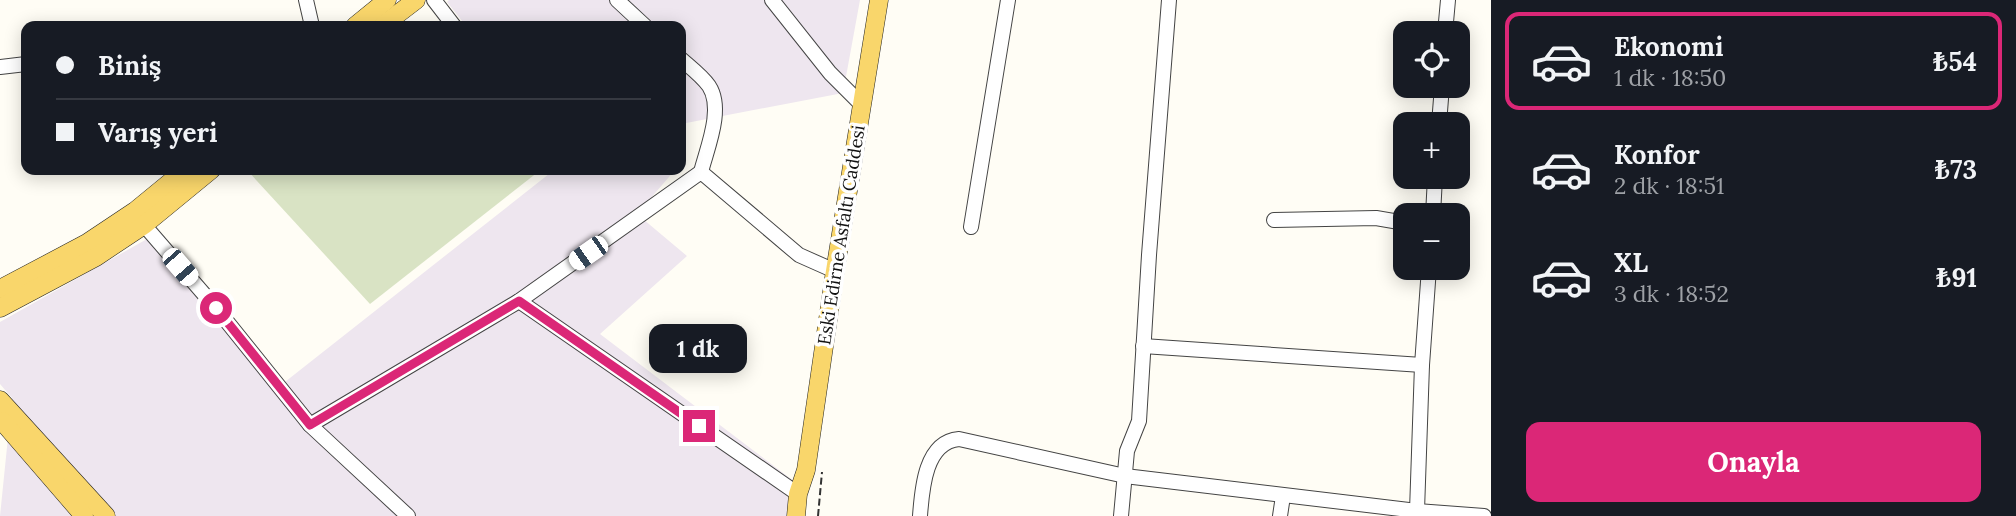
<!DOCTYPE html>
<html lang="tr">
<head>
<meta charset="utf-8">
<style>
  body { margin:0; font-family:Lora,serif; background:#242831; color:#f1f3f6; height:100vh; display:flex; flex-direction:column; font-size:26px; white-space:nowrap }
  * { box-sizing:border-box; margin:0 }
  p { font-size:23px; color:#9ea1a6 }
  .icon { flex:none; width:38px; height:38px; fill:none; stroke:currentColor; stroke-width:2; stroke-linecap:round; stroke-linejoin:round }
  .map { position:relative; flex:1; overflow:hidden }
  .panel { display:flex; flex-direction:column; background:#171b24; width:525px }
  .panel>* { flex:none }
  .hud { position:absolute; left:21px; top:21px; width:665px; height:154px; border-radius:14px; box-shadow:0 4px 18px #0003; display:grid; align-content:center; height:154px; padding:0 35px; background:#171b24 }
  .tools { position:absolute; left:1393px; top:21px; display:grid; gap:14px }
  .tools a { display:grid; place-items:center; width:77px; height:77px; border-radius:14px; background:#171b24; box-shadow:0 4px 18px #0003; font-size:35px }
  .end { position:absolute; width:32px; height:32px; margin:-16px; border:9px solid #db2777; background:#fff; box-shadow:0 0 0 4px #fff }
  .from { border-radius:50% }
  .bubble { position:absolute; height:49px; border-radius:14px; background:#171b24; box-shadow:0 4px 18px #0003; font-size:23px; font-weight:700; line-height:49px; text-align:center }
  .car { position:absolute; width:21px; height:42px; margin:-21px -10px; border-radius:9px; box-shadow:0 0 5px 2px #0007; background:linear-gradient(#fff 24%,#345 0 40%,#fff 0 76%,#345 0 86%,#fff 0) }
  .hud b { display:flex; align-items:center; gap:24px; height:66px; font-size:26px }
  .hud b+b { border-top:2px solid #363941 }
  .hud i { width:18px; height:18px; background:#f1f3f6 }
  ul { padding:12px 0 0; list-style:none }
  li { display:flex; align-items:center; gap:21px; height:98px; margin:0 14px 10px; padding:0 21px; border:4px solid transparent; border-radius:14px }
  li div { flex:1 }
  li b { display:block; font-size:26px }
  li em { font-style:normal; font-weight:700 }
  li.on { border-color:#db2777 }
  li>.icon { width:63px; height:63px; stroke-width:1.5 }
  .cta { display:flex; gap:14px; margin-top:auto; padding:14px 35px }
  .cta a { flex:1; height:80px; border-radius:14px; background:#db2777; color:#fff; font-size:28px; font-weight:700; line-height:80px; text-align:center }
  main { display:flex; flex:1; min-height:0 }
  .map>svg:first-child { display:block }
</style>
</head>
<body>
<main>
<div class="map">
<svg width="1491" height="516" viewBox="0 0 1491 516">
  <rect width="100%" height="100%" fill="#fffdf5"/>
  <!-- industrial -->
  <g fill="#eee6ef">
    <path d="M449,0h411l-17,93 -162,31v-98h-215l-19,-24z"/>
    <path d="M554,170h121l-38,44 50,42 -87,78 199,151 -5,31h-794l12,-118 -12,-14v-62l147,-83 129,150z"/>
  </g>
  <!-- cemetery -->
  <path fill="#d9e3c4" d="M247,170h289l2,2 -168,132z"/>
  <g fill="none" stroke-linecap="round" stroke-linejoin="round">
    <defs>
      <g id="minor">
        <path d="M306,0l6,26"/>
        <path d="M434,0l20,26"/>
        <path d="M617,0l28,26"/>
        <path d="M772,0l58,73 31,31"/>
        <path d="M1445,33l3,-33"/>
        <path d="M681,59c9,8 21,17 28,27 15,23 -2,62 -8,86"/>
        <path d="M0,67l26,-3"/>
        <path d="M1439,124l3,-38"/>
        <path d="M1433,215l2,-38"/>
        <path d="M1274,220l102,-2 29,5"/>
        <path d="M144,225l72,83 94,117 98,91"/>
        <path d="M971,227l37,-227"/>
        <path d="M519,301l279,193"/>
        <path d="M1143,346l279,19"/>
        <path d="M310,425l209,-124 182,-129 98,83 36,16"/>
        <path d="M1417,511l5,-146 7,-97"/>
        <path d="M920,516c2,-27 5,-74 39,-77l166,37 292,35 67,5"/>
        <path d="M1121,516l6,-65 12,-30 10,-166 20,-255"/>
        <path d="M1280,516l3,-20"/>
      </g>
      <g id="major">
        <path d="M355,26l32,-26"/>
        <path d="M382,26l34,-26"/>
        <path d="M0,289l87,-46 48,-32 50,-41"/>
        <path d="M0,308l96,-51 48,-32 67,-55"/>
        <path d="M0,400l106,116"/>
        <path d="M2,421l82,95"/>
        <path d="M796,516l2,-22 8,-24 29,-199 44,-271"/>
      </g>
    </defs>
    <!-- minor casing -->
    <use href="#minor" stroke="#444" stroke-width="16"/>
    <!-- major casing -->
    <use href="#major" stroke="#222" stroke-width="19"/>
    <!-- path -->
    <path stroke="#333" stroke-width="2" stroke-dasharray="7 3.5" stroke-linecap="butt" d="M818,516l4,-44"/>
    <!-- minor -->
    <use href="#minor" stroke="#fff" stroke-width="14"/>
    <!-- major -->
    <use href="#major" stroke="#f9d66b" stroke-width="18"/>
  </g>
  <g fill="none" stroke-linecap="round" stroke-linejoin="round">
    <!-- route -->
    <path stroke="#db2777" stroke-width="9" d="M216,308l94,117 209,-124 180,125"/>
  </g>
  <g text-anchor="middle" dominant-baseline="central" stroke-width="7" stroke-linejoin="round" paint-order="stroke">
    <!-- street labels -->
    <g font-size="18" fill="#111" stroke="#fff">
      <text transform="translate(841 235) rotate(-81)">Eski Edirne Asfaltı Caddesi</text>
    </g>
  </g>
</svg>
<div class="tools">
<a><svg class="icon" aria-label="locate" viewBox="0 0 24 24"><circle cx="12" cy="12" r="6"/><path d="M12 2v4M12 18v4M2 12h4M18 12h4"/></svg></a>
<a>+</a>
<a>−</a>
</div>
<i class="end from" style="left:216px;top:308px"></i>
<i class="end" style="left:699px;top:426px"></i>
<div class="bubble" style="left:649px;top:324px;width:98px">1 dk</div>
<i class="car" style="left:588px;top:253px;rotate:235deg"></i>
<i class="car" style="left:180px;top:267px;rotate:139deg"></i>
<div class="hud">
<b><i class="from"></i>Biniş</b>
<b><i></i>Varış yeri</b>
</div>
</div>
<section class="panel">
<ul>
<li class="on"><svg class="icon" aria-label="car" viewBox="0 0 24 24"><path d="M5 17H2v-5l4-1 3-4h7l3 4 3 1v5h-3M9 17h6M6 11h13"/><circle cx="7" cy="17" r="2"/><circle cx="17" cy="17" r="2"/></svg><div><b>Ekonomi</b><p>1 dk · 18:50</p></div><em>₺54</em></li>
<li><svg class="icon" aria-label="car" viewBox="0 0 24 24"><path d="M5 17H2v-5l4-1 3-4h7l3 4 3 1v5h-3M9 17h6M6 11h13"/><circle cx="7" cy="17" r="2"/><circle cx="17" cy="17" r="2"/></svg><div><b>Konfor</b><p>2 dk · 18:51</p></div><em>₺73</em></li>
<li><svg class="icon" aria-label="car" viewBox="0 0 24 24"><path d="M5 17H2v-5l4-1 3-4h7l3 4 3 1v5h-3M9 17h6M6 11h13"/><circle cx="7" cy="17" r="2"/><circle cx="17" cy="17" r="2"/></svg><div><b>XL</b><p>3 dk · 18:52</p></div><em>₺91</em></li>
</ul>
<div class="cta"><a>Onayla</a></div>
</section>
</main>
</body>
</html>
